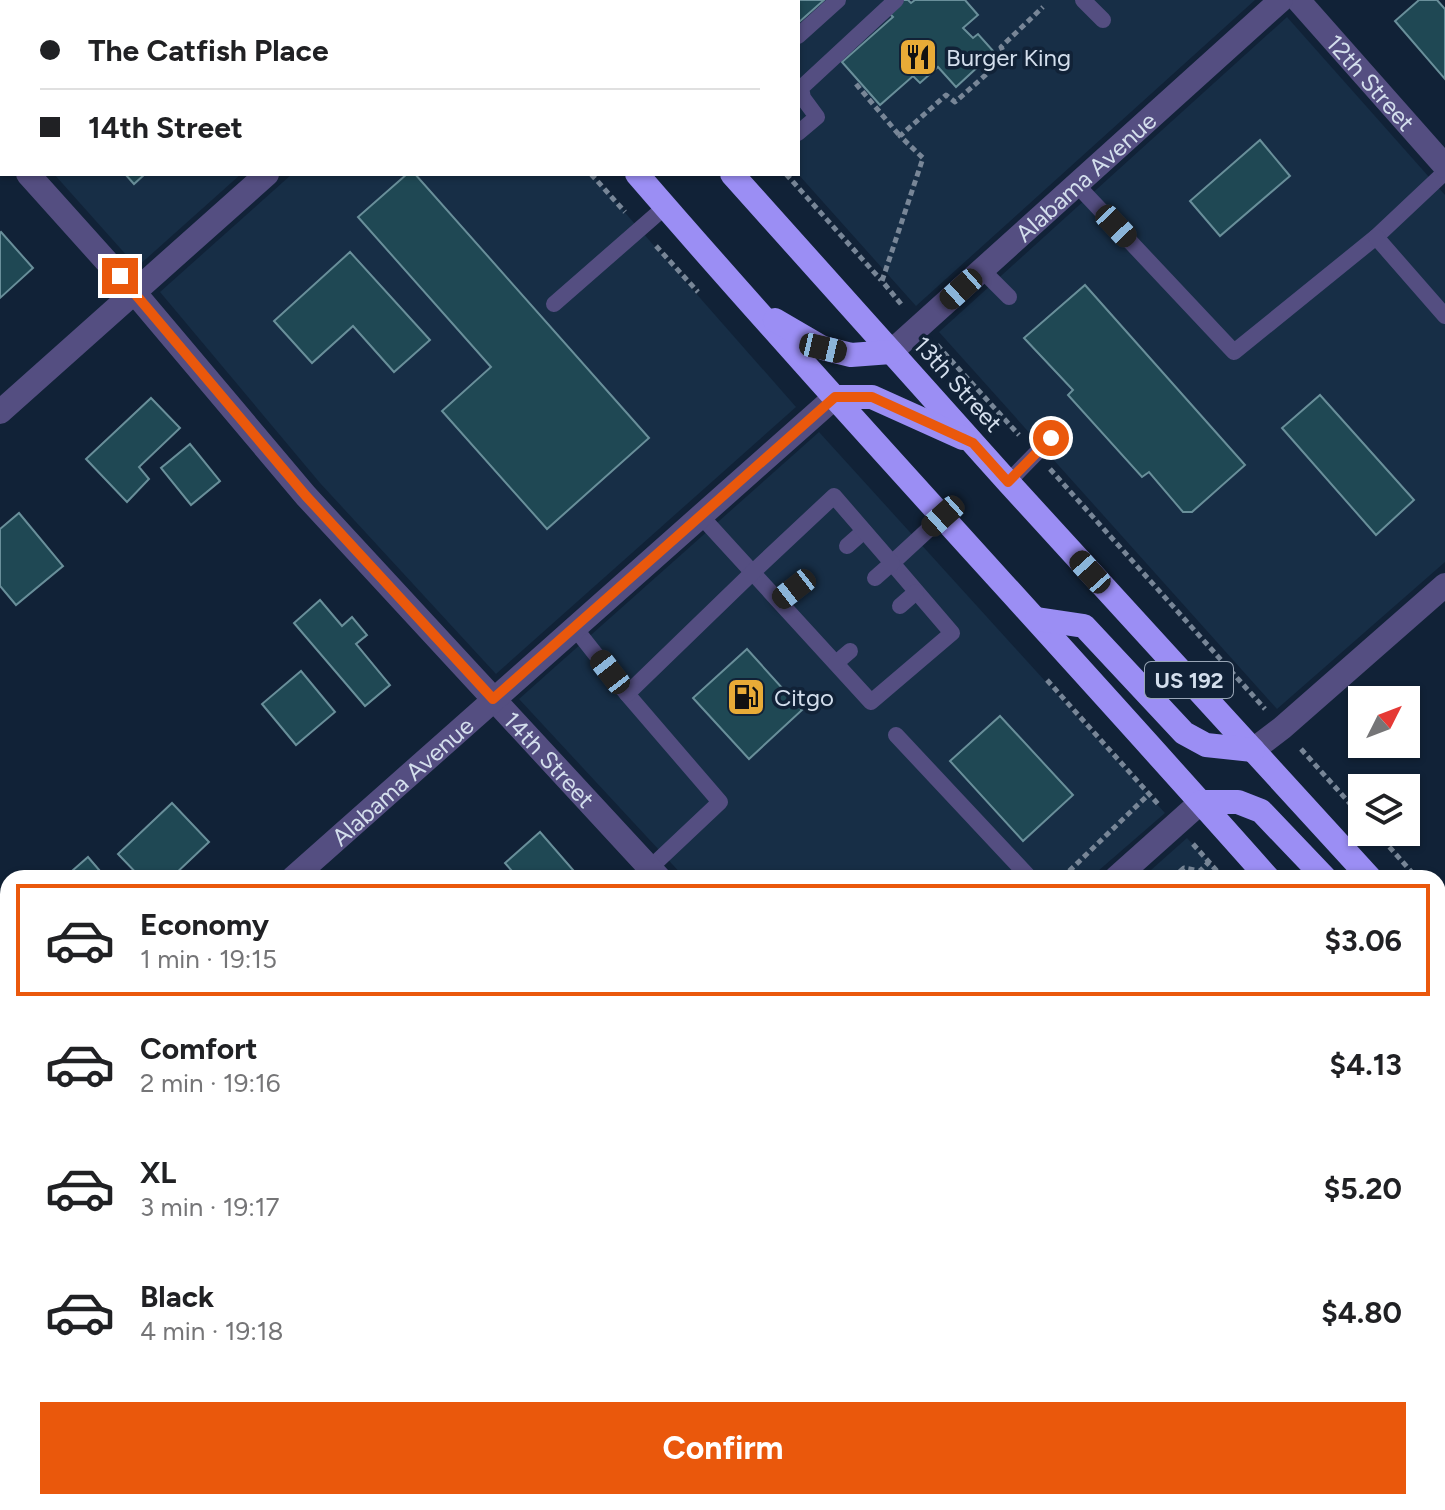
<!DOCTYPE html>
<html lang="en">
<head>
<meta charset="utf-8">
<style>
  body { margin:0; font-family:Figtree,sans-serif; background:#f6f6f6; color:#202124; height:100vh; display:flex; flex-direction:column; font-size:30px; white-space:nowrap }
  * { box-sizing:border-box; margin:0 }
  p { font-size:26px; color:#757577 }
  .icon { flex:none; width:44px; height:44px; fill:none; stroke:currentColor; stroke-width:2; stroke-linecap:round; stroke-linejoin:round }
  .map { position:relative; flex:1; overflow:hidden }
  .sheet { position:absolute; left:0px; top:870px; width:1446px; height:640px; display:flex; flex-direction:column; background:#fff; border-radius:24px 24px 0 0; box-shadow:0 2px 6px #0004 }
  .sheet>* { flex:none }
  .guide { position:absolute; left:0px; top:0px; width:800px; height:176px; box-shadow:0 2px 6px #0004; display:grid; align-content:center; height:176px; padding:0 40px; background:#fff }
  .needle { width:52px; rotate:48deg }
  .buttons { position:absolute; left:1348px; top:686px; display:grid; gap:16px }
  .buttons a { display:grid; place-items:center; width:72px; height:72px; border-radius:0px; background:#fff; box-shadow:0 2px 6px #0004; font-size:40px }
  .end { position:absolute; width:36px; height:36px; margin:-18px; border:10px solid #ea580c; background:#fff; box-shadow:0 0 0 4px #fff }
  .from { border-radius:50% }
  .car { position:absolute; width:24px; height:48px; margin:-24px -12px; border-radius:10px; box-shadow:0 0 6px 2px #0007; background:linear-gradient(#222 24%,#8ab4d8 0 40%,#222 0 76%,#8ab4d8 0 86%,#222 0) }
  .guide b { display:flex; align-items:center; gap:28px; height:76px; font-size:30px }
  .guide b+b { border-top:2px solid #e0e0e0 }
  .guide i { width:20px; height:20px; background:#202124 }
  ul { padding:14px 0 0; list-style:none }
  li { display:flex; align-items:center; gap:24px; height:112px; margin:0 16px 12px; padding:0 24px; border:4px solid transparent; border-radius:0px }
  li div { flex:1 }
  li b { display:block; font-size:30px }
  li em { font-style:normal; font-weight:700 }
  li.selected { border-color:#ea580c }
  li>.icon { width:72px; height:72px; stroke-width:1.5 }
  .action { display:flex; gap:16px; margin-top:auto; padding:16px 40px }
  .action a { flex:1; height:92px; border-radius:0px; background:#ea580c; color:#fff; font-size:32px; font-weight:700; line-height:92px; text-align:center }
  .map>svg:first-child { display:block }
</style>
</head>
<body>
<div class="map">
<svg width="1445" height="1510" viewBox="0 0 1445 1510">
  <rect width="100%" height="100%" fill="#112237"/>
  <!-- built -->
  <g fill="#172e46">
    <path d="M0,0h436l-2,2h-432v115l-2,-3z"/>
    <path d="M642,0h613l-339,306 -118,-132v-172h-154z"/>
    <path d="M1287,17l158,178v367l-168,147 -338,-377z"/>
    <path d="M54,174h187l-104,93z"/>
    <path d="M292,174h299l205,233 -300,267 -176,-191 -160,-191z"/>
    <path d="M819,432l346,381 -75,65h-405l-166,-179z"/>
    <path d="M1187,838l36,40h-81z"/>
    <path d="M1438,1115l7,8v155l-7,6z"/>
    <path d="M1445,1325v185h-197l8,-8h182v-171z"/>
  </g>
  <!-- building -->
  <g fill="#1f4854" stroke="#698f9a" stroke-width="2">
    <path d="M135,0h133l2,2h-133z"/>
    <path d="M724,0h100l-26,23v-21h-73z"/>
    <path d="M902,0h6l3,3 4,-3h50l13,15 -15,13 10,10 5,-4 16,18 -38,35 -18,-20 -18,16 -7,-7 -33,29 -38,-43 51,-45 -5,-5z"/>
    <path d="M1419,0h18l8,9v70l-50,-58z"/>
    <path d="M1260,140l30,36 -70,60 -30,-35z"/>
    <path d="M125,174h20l-11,10z"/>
    <path d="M407,174h8l234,264 -102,91 -105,-118 49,-44 -133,-150z"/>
    <path d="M1,232l32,36 -33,30v-65z"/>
    <path d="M350,252l80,88 -36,32 -41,-46 -41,37 -38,-42z"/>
    <path d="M1085,285l160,180 -53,47h-9l-34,-40 -7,5 -74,-82 5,-5 -49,-52z"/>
    <path d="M1320,395l94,105 -38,35 -94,-107z"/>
    <path d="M151,398l29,30 -41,39 10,12 -22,23 -41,-43z"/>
    <path d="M190,444l30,37 -29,24 -30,-37z"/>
    <path d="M19,513l44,53 -47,39 -16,-19v-57z"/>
    <path d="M320,600l22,26 10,-9 15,18 -11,9 34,41 -25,21 -71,-83z"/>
    <path d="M747,649l55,61 -53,49 -56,-61z"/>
    <path d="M301,671l34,41 -39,33 -34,-41z"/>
    <path d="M1000,716l73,79 -50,46 -73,-80z"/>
    <path d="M172,803l37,39 -38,36h-30l-23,-24z"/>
    <path d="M540,832l40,46h-62l-13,-15z"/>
    <path d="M88,857l18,21h-42z"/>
    <path d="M0,1007l8,8v19l-8,8z"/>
    <path d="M8,1248v69l-5,5 -3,-3v-64z"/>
    <path d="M192,1502h67l8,8h-68z"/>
    <path d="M604,1502h63l8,8h-64z"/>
    <path d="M1010,1502h82l2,3 -5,5h-89z"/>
  </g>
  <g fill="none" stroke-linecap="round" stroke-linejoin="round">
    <!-- path -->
    <g stroke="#788697" stroke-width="5" stroke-dasharray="6 4" stroke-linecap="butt">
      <path d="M631,0l1,2"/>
      <path d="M856,84l44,52"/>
      <path d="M591,174l34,38"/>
      <path d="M786,174l95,106"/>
      <path d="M656,246l42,46"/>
      <path d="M901,304l-19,-23 41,-123 -23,-22 46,-41 9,7 51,-45 -5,-10 42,-40"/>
      <path d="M937,345l82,90"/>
      <path d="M1050,469l215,240"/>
      <path d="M1047,680l111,124"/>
      <path d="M1301,749l61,68"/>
      <path d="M1376,832l41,46"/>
      <path d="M1193,844l30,34"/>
      <path d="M1062,878l87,-84"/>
      <path d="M1172,878l12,-10 16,3 9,-9"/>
      <path d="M1438,901l7,8"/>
      <path d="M1438,1116l7,8"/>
      <path d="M1438,1259l7,-6"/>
      <path d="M1282,1510l8,-8"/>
    </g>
    <!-- lane -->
    <g stroke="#544e81" stroke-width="16">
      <path d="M322,0l2,2"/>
      <path d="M693,0l2,2"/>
      <path d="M1083,0l20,20"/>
      <path d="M10,2l3,-2"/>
      <path d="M370,2l3,-2"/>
      <path d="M798,36l40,-36"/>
      <path d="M798,133l19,-16 -14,-19 -2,-10 95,-88"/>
      <path d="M1076,184l158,168 142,-115 69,-65"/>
      <path d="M1376,237l69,79"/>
      <path d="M982,270l27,27"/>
      <path d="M554,304l111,-97"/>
      <path d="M1008,482l43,-44"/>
      <path d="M700,515l171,187 81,-69 -60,-70 51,-47"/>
      <path d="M847,546l17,-15"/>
      <path d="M779,601l15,-12"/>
      <path d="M900,606l16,-14"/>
      <path d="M574,627l53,67 93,108 -70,66"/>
      <path d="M836,663l14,-12"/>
      <path d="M627,694l126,-122 81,-76 58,67 -17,15"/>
      <path d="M896,735l134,143"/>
      <path d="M1438,1349l7,4"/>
      <path d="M1438,1448l7,-7"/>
      <path d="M1438,1482l2,13 -2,3"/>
      <path d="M1367,1502l7,8"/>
    </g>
    <!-- street -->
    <g stroke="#544e81" stroke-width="24">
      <path id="s1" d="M1298,0l147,166"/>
      <path d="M460,2l2,-2"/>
      <path d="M0,143l2,2"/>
      <path id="s2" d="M28,174l106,118 172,204 353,382"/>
      <path id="s3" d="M891,352l390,-352"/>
      <path d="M0,412l267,-238"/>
      <path d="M1253,750l29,-22 163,-143"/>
      <path id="s4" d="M293,878l542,-481"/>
      <path d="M1116,878l85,-76"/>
      <path d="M0,932l8,8"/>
      <path d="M0,1142l8,-7"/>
      <path d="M1438,1308l7,-7"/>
      <path d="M512,1502l8,8"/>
      <path d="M407,1510l9,-8"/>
      <path d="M1223,1510l9,-8"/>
    </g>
    <!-- highway -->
    <g stroke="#9b8ef4" stroke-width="24">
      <path d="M485,0l2,2"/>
      <path d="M577,0l2,2"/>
      <path d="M637,174c206,238 422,468 631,704"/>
      <path d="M732,174l276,308 362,396"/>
      <path d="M775,320l48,28 28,7 40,-3"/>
      <path d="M835,397h37l91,41"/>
      <path d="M1037,619l47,7 100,107 22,12 47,5"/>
      <path d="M1201,802h37l23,9 64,67"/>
      <path d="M1438,953l7,8"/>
      <path d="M1438,1071l7,7"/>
    </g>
  </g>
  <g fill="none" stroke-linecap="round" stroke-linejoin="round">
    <!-- route -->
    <path stroke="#ea580c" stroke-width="10" d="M120,276l186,220 187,203 342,-302h37l101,46 35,39 43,-44"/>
  </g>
  <!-- icons -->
  <defs>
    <symbol id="restaurant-square" viewBox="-11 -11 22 22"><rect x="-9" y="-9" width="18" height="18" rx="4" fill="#e8ab37" stroke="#112237"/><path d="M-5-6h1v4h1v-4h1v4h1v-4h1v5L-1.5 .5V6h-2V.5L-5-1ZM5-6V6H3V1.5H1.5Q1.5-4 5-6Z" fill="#111"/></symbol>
    <symbol id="fuel-square" viewBox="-11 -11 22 22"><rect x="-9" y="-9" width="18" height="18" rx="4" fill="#e8ab37" stroke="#112237"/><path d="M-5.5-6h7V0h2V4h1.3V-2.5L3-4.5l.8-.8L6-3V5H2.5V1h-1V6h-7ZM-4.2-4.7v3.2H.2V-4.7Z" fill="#111"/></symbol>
  </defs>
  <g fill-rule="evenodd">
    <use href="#restaurant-square" x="896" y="35" width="44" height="44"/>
    <use href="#fuel-square" x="724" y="675" width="44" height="44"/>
  </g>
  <g text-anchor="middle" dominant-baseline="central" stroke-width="7" stroke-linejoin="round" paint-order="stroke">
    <!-- shield labels -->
    <rect fill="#112237" stroke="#99a6b6" stroke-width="2" x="1145" y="662" width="88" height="36" rx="6"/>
    <g font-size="22" font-weight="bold" fill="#d3deec">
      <text x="1189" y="680">US 192</text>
    </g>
    <!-- poi labels -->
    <g font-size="24" fill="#d3deec" stroke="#112237" text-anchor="start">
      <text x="946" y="57">Burger King</text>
      <text x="774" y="697">Citgo</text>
    </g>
    <!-- street labels -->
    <g font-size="24" fill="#d3deec" stroke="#112237">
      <text stroke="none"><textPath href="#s1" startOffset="110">12th Street</textPath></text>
      <text stroke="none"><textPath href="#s3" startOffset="262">Alabama Avenue</textPath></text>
      <text transform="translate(958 384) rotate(48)">13th Street</text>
      <text stroke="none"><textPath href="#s2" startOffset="784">14th Street</textPath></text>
      <text stroke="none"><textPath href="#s4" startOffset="146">Alabama Avenue</textPath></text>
    </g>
  </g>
</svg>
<div class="buttons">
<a><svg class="needle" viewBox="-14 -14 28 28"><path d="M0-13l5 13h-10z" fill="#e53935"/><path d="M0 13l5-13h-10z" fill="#757577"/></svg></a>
<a><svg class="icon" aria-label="layers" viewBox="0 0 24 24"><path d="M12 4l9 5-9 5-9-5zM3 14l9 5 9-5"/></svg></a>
</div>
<i class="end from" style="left:1051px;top:438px"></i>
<i class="end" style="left:120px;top:276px"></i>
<i class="car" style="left:1116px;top:226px;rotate:137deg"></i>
<i class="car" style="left:961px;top:289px;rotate:228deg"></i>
<i class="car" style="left:823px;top:348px;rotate:103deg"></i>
<i class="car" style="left:943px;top:516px;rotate:228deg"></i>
<i class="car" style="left:1090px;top:572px;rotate:318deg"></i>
<i class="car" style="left:794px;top:589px;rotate:232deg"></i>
<i class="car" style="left:610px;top:672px;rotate:322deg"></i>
<div class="guide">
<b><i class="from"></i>The Catfish Place</b>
<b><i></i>14th Street</b>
</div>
<section class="sheet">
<ul>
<li class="selected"><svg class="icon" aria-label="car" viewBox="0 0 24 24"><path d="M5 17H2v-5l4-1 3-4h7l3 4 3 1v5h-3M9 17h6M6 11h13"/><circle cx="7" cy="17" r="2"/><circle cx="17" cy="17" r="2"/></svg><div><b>Economy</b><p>1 min · 19:15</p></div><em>$3.06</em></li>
<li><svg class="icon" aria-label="car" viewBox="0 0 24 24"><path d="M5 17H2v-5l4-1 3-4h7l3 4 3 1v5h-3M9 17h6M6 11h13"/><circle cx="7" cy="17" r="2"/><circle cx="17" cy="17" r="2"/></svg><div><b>Comfort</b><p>2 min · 19:16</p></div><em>$4.13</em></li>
<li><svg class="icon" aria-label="car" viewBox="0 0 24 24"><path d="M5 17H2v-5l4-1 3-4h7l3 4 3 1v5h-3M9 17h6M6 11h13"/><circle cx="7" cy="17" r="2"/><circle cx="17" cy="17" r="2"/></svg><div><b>XL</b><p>3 min · 19:17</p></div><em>$5.20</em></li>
<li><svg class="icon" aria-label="car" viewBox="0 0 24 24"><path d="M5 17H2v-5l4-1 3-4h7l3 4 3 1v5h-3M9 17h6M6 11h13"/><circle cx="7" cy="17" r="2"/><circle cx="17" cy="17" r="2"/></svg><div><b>Black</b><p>4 min · 19:18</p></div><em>$4.80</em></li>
</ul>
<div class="action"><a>Confirm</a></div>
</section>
</div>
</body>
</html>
